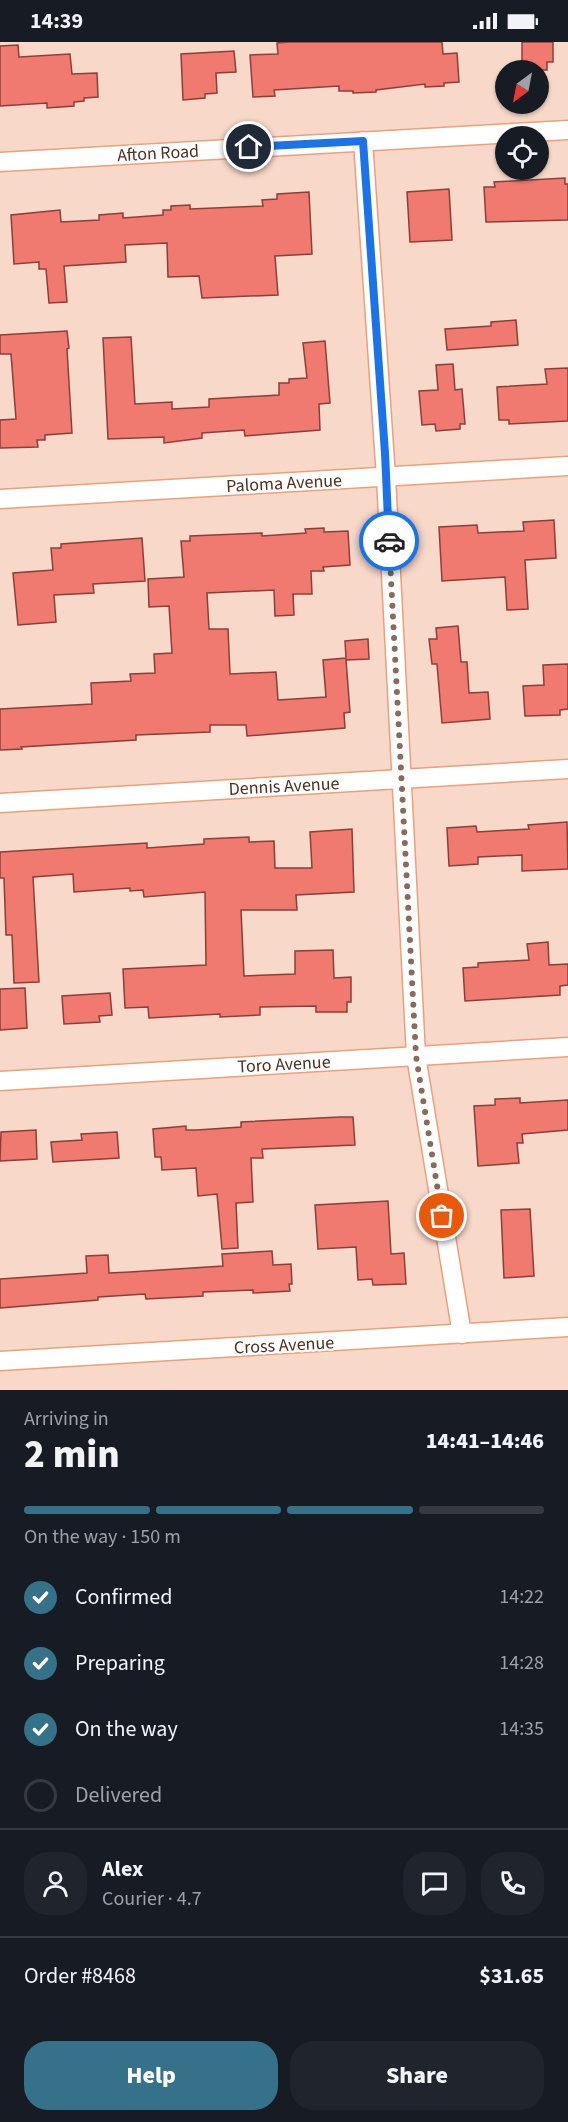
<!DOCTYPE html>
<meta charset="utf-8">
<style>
:root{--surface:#171b24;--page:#20242c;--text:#f1f3f6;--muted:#9ea1a6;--line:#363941;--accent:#357189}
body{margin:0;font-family:"Source Sans 3",sans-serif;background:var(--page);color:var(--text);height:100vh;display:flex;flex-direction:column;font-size:22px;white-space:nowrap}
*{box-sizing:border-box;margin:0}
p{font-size:20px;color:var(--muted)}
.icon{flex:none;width:33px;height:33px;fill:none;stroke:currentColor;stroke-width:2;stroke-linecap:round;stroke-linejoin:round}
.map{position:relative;height:1348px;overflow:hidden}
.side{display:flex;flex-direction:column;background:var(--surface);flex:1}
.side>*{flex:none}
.needle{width:39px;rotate:212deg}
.fabs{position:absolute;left:495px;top:18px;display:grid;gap:12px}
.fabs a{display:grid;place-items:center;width:54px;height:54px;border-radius:50%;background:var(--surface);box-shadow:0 2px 4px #0004;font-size:30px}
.pin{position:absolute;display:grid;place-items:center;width:51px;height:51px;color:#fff;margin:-26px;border:3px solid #fff;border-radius:50%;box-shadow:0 2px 6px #0007}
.courier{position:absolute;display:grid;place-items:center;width:60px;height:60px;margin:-30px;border:4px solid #1a73e8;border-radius:50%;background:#fff;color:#222;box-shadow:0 2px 8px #0007}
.head em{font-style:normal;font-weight:800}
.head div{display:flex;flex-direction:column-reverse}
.head{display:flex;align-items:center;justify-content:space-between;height:102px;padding:0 24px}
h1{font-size:39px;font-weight:800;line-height:45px}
.bar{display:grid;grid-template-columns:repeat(4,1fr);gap:9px 6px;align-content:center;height:72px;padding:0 24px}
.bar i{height:8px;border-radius:4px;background:var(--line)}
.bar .on{background:var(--accent)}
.bar p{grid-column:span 4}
.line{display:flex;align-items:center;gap:15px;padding:0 24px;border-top:2px solid var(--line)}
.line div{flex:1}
.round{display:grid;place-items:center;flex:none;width:63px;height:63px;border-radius:24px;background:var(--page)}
ol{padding:0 24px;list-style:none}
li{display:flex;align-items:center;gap:18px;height:66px}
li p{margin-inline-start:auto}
li .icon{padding:6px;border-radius:50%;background:var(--accent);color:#fff;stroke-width:4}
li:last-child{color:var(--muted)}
li i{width:33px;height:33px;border:3px solid var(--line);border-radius:50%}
.cta{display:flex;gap:12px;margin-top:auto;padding:12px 24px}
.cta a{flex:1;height:69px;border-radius:24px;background:var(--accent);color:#fff;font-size:24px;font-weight:800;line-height:69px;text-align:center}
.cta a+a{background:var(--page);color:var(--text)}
.status{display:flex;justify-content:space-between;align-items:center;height:42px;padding:0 30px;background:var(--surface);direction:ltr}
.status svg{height:16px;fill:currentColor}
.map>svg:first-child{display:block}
.building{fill:#f17a70;stroke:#8a3f3a;stroke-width:1.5}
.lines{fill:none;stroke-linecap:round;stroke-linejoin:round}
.minor-casing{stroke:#eba07b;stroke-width:21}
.minor{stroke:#fff;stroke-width:18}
.done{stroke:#8a6a5b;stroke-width:6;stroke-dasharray:0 10.8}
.route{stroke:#1a73e8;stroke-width:8}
.labels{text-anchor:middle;stroke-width:4.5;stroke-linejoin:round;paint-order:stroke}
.street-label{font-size:18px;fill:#4e2f20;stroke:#fff}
</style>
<div class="status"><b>14:39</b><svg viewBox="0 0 49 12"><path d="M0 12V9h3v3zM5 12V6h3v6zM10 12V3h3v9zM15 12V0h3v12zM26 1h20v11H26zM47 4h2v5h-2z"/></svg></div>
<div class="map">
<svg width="568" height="1348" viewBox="0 0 568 1348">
<rect width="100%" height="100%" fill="#f8d8c9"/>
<g class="building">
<polygon points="289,0 442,0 443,12 457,11 459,40 444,41 444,44 425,45 425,42 376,48 376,50 353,51 353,49 339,49 339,44 274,48 275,54 253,55 250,13 278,12 277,1"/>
<polygon points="522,0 553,0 553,20 547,20 547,28 522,28"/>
<polygon points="18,3 19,15 70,12 72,32 97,31 98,55 84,56 84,59 74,60 74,64 47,66 47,61 0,64 0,4"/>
<polygon points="234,9 236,30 216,31 217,51 205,52 205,56 183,58 181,12"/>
<polygon points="565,136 565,142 568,142 568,178 486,180 484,145 495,145 494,140"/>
<polygon points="449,147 452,198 410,200 407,150"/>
<polygon points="309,150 312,212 275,214 278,253 202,256 199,234 168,235 167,201 125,203 126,220 64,224 67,260 49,261 46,227 39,227 39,220 14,222 11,173 60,168 61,180 99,178 99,173 123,171 123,176 163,173 163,168 171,168 171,164 190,163 190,167 263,164 262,158 277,157 277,152"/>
<polygon points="516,278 518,303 447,308 445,287 491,284 491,280"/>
<polygon points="67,289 69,306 67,307 72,391 45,393 45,398 37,398 38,405 0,406 0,378 16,377 11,312 0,312 0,293"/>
<polygon points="131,295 135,362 172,360 172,367 209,365 209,357 279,353 279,341 289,341 289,337 307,336 303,301 325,299 330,361 319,362 320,388 245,394 244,388 202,391 202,396 164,401 164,395 108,397 103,296"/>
<polygon points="453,322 455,348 462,347 465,382 460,382 460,387 436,389 435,382 422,383 419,349 438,348 436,323"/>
<polygon points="568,326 568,379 509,382 509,378 499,378 497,345 547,342 545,327"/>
<polygon points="554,478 556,516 525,518 528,567 507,568 505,535 442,539 439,485 477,483 478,491 524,489 523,480"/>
<polygon points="324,486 324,490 348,489 350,523 323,525 324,529 311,529 312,552 293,552 294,573 275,574 274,548 207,551 209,587 228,587 230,632 276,630 278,658 326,655 323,618 346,616 345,599 368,597 369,617 346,618 350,670 344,671 345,686 247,694 246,683 210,683 210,690 136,693 136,698 21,705 22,707 0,708 0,667 92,662 91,641 131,639 130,632 155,631 154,612 172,611 169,564 149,565 148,537 184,535 181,499 190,499 190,494 262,491 262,494 306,491 305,487"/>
<polygon points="142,496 145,539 93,542 94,551 54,553 56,580 18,583 13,531 53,528 51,506 61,506 61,502"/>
<polygon points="458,584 461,620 467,620 469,651 488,650 490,677 442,681 437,622 432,622 429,597 437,597 436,586"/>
<polygon points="568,622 568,667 560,668 560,673 525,674 523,644 544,643 543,623"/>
<polygon points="567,780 568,827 522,829 522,813 478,815 478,822 449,824 447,786 476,784 477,790 529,787 528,783"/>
<polygon points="352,787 354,850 296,853 297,868 241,868 244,934 295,932 295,909 333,908 334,936 351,935 351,960 347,960 347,970 316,970 316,964 260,965 260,973 220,975 220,972 149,976 148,965 125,966 123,927 206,923 205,850 144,855 143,848 130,849 130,846 74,850 73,832 33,835 39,940 14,941 12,893 6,893 4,836 0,836 0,810 147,801 147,806 204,802 204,797 249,795 249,800 274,799 275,826 312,826 310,790"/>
<polygon points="548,900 549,923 568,922 568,943 560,944 560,953 465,959 463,926 478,925 478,921 529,918 527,902"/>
<polygon points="25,946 27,986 0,988 0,947"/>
<polygon points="110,951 112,973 99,974 100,980 64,982 62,954"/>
<polygon points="520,1056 520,1061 568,1058 568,1088 522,1092 523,1101 517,1101 519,1121 478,1124 474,1064 495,1063 495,1057"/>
<polygon points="340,1075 353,1075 355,1103 262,1107 263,1116 251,1116 253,1160 236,1161 238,1206 222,1207 217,1152 198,1154 196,1126 162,1128 161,1115 155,1115 153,1087 186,1084 186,1088 197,1088 241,1085 241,1080"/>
<polygon points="36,1088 37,1117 0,1119 1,1090"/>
<polygon points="117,1090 119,1116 53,1120 51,1100 82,1098 81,1092"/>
<polygon points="388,1159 391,1212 404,1211 406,1242 373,1243 372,1237 358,1238 356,1205 318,1207 315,1163"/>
<polygon points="530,1167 534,1234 504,1236 501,1168"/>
<polygon points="272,1209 273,1223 291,1222 292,1242 289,1242 290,1249 253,1251 253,1248 203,1250 203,1254 146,1257 145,1252 98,1255 98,1258 0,1266 0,1237 87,1231 86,1214 108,1213 109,1231 130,1230 223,1224 222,1212"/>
</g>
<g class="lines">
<g class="minor-casing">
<g id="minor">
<polyline points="363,99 386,435 416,1014 462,1292"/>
<polyline points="0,120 568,88"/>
<polyline points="0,457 568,424"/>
<polyline points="0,761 568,727"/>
<polyline points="0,1039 568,1005"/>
<polyline points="0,1319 568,1285"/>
</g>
</g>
<use href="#minor" class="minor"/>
</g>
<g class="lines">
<polyline class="done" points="389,499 416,1014 442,1174"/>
<polyline class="route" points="249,105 363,99 385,411 389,499"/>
</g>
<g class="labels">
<g class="street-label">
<text transform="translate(158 111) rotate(-3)" y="6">Afton Road</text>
<text transform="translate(284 441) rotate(-3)" y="6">Paloma Avenue</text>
<text transform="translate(284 744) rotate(-3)" y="6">Dennis Avenue</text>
<text transform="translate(284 1022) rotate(-3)" y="6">Toro Avenue</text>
<text transform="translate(284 1303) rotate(-3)" y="6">Cross Avenue</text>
</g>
</g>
</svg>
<div class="fabs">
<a><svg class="needle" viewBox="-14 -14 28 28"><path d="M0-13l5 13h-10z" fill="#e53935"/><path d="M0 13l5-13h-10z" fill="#9ea1a6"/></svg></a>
<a><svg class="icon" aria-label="locate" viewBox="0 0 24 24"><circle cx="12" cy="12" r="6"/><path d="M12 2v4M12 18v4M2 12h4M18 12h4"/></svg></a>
</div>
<div class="pin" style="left:442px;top:1174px;background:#ea580c"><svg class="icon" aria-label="bag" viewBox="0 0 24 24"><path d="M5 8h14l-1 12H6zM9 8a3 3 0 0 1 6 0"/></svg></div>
<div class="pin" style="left:249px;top:105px;background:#1f2937"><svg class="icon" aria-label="home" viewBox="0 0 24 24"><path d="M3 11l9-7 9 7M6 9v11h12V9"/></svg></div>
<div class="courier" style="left:389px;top:499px"><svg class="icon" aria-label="car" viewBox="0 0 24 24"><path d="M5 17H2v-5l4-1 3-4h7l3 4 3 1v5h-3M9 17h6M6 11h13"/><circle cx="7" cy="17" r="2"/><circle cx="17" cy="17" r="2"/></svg></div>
</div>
<section class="side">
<div class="head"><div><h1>2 min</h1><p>Arriving in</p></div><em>14:41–14:46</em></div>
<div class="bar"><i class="on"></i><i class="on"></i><i class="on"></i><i></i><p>On the way · 150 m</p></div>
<ol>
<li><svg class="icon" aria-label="check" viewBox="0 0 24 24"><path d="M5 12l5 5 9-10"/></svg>Confirmed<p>14:22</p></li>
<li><svg class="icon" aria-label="check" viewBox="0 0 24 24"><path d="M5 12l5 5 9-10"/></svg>Preparing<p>14:28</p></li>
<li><svg class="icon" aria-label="check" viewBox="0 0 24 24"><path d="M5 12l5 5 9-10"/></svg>On the way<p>14:35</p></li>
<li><i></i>Delivered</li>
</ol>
<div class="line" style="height:108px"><a class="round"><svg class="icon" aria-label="person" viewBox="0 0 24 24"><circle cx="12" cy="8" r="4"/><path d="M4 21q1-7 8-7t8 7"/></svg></a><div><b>Alex</b><p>Courier · 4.7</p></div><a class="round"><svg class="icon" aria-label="chat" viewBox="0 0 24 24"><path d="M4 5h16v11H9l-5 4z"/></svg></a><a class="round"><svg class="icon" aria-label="phone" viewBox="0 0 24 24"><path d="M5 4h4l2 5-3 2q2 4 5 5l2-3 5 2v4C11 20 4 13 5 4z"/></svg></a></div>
<div class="line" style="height:78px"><div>Order #8468</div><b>$31.65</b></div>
<div class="cta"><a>Help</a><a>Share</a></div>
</section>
